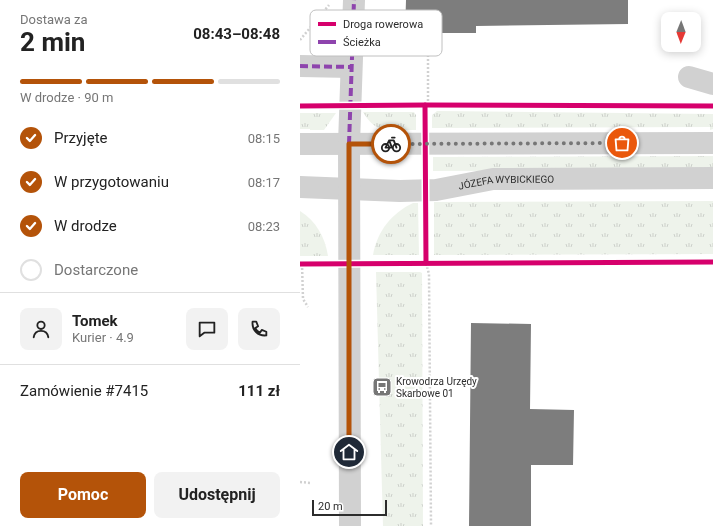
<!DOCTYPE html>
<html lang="pl">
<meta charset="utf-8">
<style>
:root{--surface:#fff;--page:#f2f2f2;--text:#222;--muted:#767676;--line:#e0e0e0;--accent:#b45309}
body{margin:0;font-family:Roboto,sans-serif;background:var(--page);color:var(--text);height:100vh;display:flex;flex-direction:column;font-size:15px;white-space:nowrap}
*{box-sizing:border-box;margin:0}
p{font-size:13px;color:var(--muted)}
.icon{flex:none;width:22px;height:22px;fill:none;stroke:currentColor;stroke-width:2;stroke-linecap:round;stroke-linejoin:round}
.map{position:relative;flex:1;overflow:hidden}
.side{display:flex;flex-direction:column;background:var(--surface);width:300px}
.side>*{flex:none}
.needle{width:26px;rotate:181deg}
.tools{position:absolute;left:361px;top:12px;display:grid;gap:8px}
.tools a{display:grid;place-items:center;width:40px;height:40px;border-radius:8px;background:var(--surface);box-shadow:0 2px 10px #0003;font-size:20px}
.scale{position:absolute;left:12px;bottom:10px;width:75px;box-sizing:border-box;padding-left:4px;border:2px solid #2c2c2c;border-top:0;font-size:11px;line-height:14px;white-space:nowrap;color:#2c2c2c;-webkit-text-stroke:3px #fff;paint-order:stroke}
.pin{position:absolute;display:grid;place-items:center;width:34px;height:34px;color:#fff;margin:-17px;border:2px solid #fff;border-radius:50%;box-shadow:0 1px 4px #0007}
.courier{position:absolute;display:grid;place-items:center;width:40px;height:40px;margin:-20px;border:3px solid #b45309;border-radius:50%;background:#fff;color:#222;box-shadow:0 1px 5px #0007}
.summary em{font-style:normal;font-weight:700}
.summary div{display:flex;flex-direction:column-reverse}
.summary{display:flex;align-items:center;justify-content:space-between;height:68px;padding:0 20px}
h1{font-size:26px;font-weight:700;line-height:30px}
.bar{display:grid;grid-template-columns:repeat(4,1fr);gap:6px 4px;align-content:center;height:48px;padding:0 20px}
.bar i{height:5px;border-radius:3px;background:var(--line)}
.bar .active{background:var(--accent)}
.bar p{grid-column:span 4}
.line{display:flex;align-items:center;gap:10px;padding:0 20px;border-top:1px solid var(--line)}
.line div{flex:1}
.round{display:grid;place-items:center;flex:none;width:42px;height:42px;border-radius:8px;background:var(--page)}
ol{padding:0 20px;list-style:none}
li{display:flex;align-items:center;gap:12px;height:44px}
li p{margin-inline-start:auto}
li .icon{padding:4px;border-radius:50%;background:var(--accent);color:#fff;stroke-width:4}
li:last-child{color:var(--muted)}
li i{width:22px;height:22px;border:2px solid var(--line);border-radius:50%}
.action{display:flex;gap:8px;margin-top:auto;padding:8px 20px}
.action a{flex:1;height:46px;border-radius:8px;background:var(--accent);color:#fff;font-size:16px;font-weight:700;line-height:46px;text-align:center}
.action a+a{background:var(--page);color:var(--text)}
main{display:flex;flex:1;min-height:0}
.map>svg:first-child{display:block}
.grass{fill:url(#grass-tufts)}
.building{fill:#7d7d7d}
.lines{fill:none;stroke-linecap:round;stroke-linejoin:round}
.path{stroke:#d1d1d1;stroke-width:2.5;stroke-dasharray:2 2;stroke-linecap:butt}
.minor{stroke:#d1d1d1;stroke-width:22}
.quiet{stroke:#8e44ad;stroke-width:4;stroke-dasharray:8 4;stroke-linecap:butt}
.cycleway-casing{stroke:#fff;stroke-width:8}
.cycleway{stroke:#d6006c;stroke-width:5}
.done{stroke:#767676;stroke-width:4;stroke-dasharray:0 7.2}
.route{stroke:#b45309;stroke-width:5}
.labels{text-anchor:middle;stroke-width:4;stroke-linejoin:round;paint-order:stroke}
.street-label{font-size:10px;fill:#2c2c2c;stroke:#fff}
.poi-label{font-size:10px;fill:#2c2c2c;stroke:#fff;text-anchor:start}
.key{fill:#fff;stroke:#c0c0c0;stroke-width:1}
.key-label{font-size:11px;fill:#2c2c2c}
</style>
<main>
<section class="side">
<div class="summary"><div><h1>2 min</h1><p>Dostawa za</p></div><em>08:43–08:48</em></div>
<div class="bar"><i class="active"></i><i class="active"></i><i class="active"></i><i></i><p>W drodze · 90 m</p></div>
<ol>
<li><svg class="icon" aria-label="check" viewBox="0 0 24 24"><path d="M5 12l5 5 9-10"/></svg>Przyjęte<p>08:15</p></li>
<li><svg class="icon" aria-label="check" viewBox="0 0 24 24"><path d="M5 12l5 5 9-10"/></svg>W przygotowaniu<p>08:17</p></li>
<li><svg class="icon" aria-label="check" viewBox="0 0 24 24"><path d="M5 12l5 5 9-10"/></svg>W drodze<p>08:23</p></li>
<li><i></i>Dostarczone</li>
</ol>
<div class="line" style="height:72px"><a class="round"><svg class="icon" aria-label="person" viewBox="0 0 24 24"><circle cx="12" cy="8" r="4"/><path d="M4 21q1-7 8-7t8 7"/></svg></a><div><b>Tomek</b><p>Kurier · 4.9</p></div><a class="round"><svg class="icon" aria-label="chat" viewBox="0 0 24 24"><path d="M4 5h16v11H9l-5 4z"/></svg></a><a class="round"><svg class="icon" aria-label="phone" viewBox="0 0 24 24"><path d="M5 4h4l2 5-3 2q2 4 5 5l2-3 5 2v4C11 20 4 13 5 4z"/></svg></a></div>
<div class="line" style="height:52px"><div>Zamówienie #7415</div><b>111 zł</b></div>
<div class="action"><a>Pomoc</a><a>Udostępnij</a></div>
</section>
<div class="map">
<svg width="413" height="526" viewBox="0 0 413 526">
<defs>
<pattern id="grass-tufts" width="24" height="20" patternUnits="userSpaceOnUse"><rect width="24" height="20" fill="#eef3eb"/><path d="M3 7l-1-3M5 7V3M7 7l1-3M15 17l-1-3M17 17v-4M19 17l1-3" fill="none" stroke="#ccd0ca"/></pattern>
</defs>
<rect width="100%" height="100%" fill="#fff"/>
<g class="grass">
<polygon points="137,111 413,114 413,129 410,130 410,127 132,128 132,115"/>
<path d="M63,112H114L116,115V130C92,130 77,136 63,112Z"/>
<polygon points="0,113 36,113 24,130 10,130 10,129 0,129"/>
<polygon points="413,156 413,170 133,171 133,157"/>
<polygon points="413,201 413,254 134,255 134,202"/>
<path d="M113,203H118L119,255H73C77,231 92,213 113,203Z"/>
<path d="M0,211C16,221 25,237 28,256H0Z"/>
<polygon points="76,272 120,272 122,273 123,526 83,526"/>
</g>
<g class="building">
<polygon points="106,0 328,0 328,24 176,26 176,33 105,33"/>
<polygon points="171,323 231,324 230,409 274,410 273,465 231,465 231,526 169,526"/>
</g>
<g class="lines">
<g class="path">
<polyline points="0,40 29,5"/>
<polyline points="128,105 128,56"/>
<polyline points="126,263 129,274 131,526"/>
<polyline points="2,264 3,299 8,307"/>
<polyline points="0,482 11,483"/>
</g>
<g class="minor">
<polyline points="0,66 51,67"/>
<polyline points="389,77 413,84"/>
<polyline points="0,144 413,143"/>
<path id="s1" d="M0,187L100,191L136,190L193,179L413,178"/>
<polyline points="50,526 49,144 54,0"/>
</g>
<g class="quiet">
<polyline points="0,66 51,67"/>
<polyline points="49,144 54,0"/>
</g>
<g class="cycleway-casing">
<g id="cycleway">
<polyline points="125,105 126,263"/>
<polyline points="0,106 125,105 413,106"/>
<polyline points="0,264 413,262"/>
</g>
</g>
<use href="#cycleway" class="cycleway"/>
</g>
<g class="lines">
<polyline class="done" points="91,144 322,143"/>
<polyline class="route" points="49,452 49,144 91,144"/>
</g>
<defs>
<g id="bus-square" transform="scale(1)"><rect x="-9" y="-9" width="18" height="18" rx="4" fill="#767676" stroke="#fff"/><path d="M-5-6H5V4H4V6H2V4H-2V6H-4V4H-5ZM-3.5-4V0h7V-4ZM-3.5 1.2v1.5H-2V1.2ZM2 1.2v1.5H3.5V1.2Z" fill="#fff"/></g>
</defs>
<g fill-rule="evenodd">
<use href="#bus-square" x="82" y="387"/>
</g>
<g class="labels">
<g class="street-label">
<text dy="4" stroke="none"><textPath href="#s1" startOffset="207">JÓZEFA WYBICKIEGO</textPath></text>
</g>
<g class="poi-label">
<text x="96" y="385">Krowodrza Urzędy<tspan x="96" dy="12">Skarbowe 01</tspan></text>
</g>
</g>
<rect x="10" y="10" width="132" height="46" rx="6" class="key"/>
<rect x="18" y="22" width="18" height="4" fill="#d6006c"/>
<rect x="18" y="40" width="18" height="4" fill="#8e44ad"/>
<g class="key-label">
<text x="43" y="28">Droga rowerowa</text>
<text x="43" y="46">Ścieżka</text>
</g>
</svg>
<div class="tools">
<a><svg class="needle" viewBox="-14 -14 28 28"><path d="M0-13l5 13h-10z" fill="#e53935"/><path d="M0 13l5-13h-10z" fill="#767676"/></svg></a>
</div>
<div class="scale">20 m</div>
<div class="pin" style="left:322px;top:143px;background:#ea580c"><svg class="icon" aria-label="bag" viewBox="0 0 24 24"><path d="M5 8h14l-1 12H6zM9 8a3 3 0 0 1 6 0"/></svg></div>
<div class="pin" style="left:49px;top:452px;background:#1f2937"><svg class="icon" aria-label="home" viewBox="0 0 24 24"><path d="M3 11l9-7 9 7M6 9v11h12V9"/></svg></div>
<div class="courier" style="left:91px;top:144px"><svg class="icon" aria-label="bike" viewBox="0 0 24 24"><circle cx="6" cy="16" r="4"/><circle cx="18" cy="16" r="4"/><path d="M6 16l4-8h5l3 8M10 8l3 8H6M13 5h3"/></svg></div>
</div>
</main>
